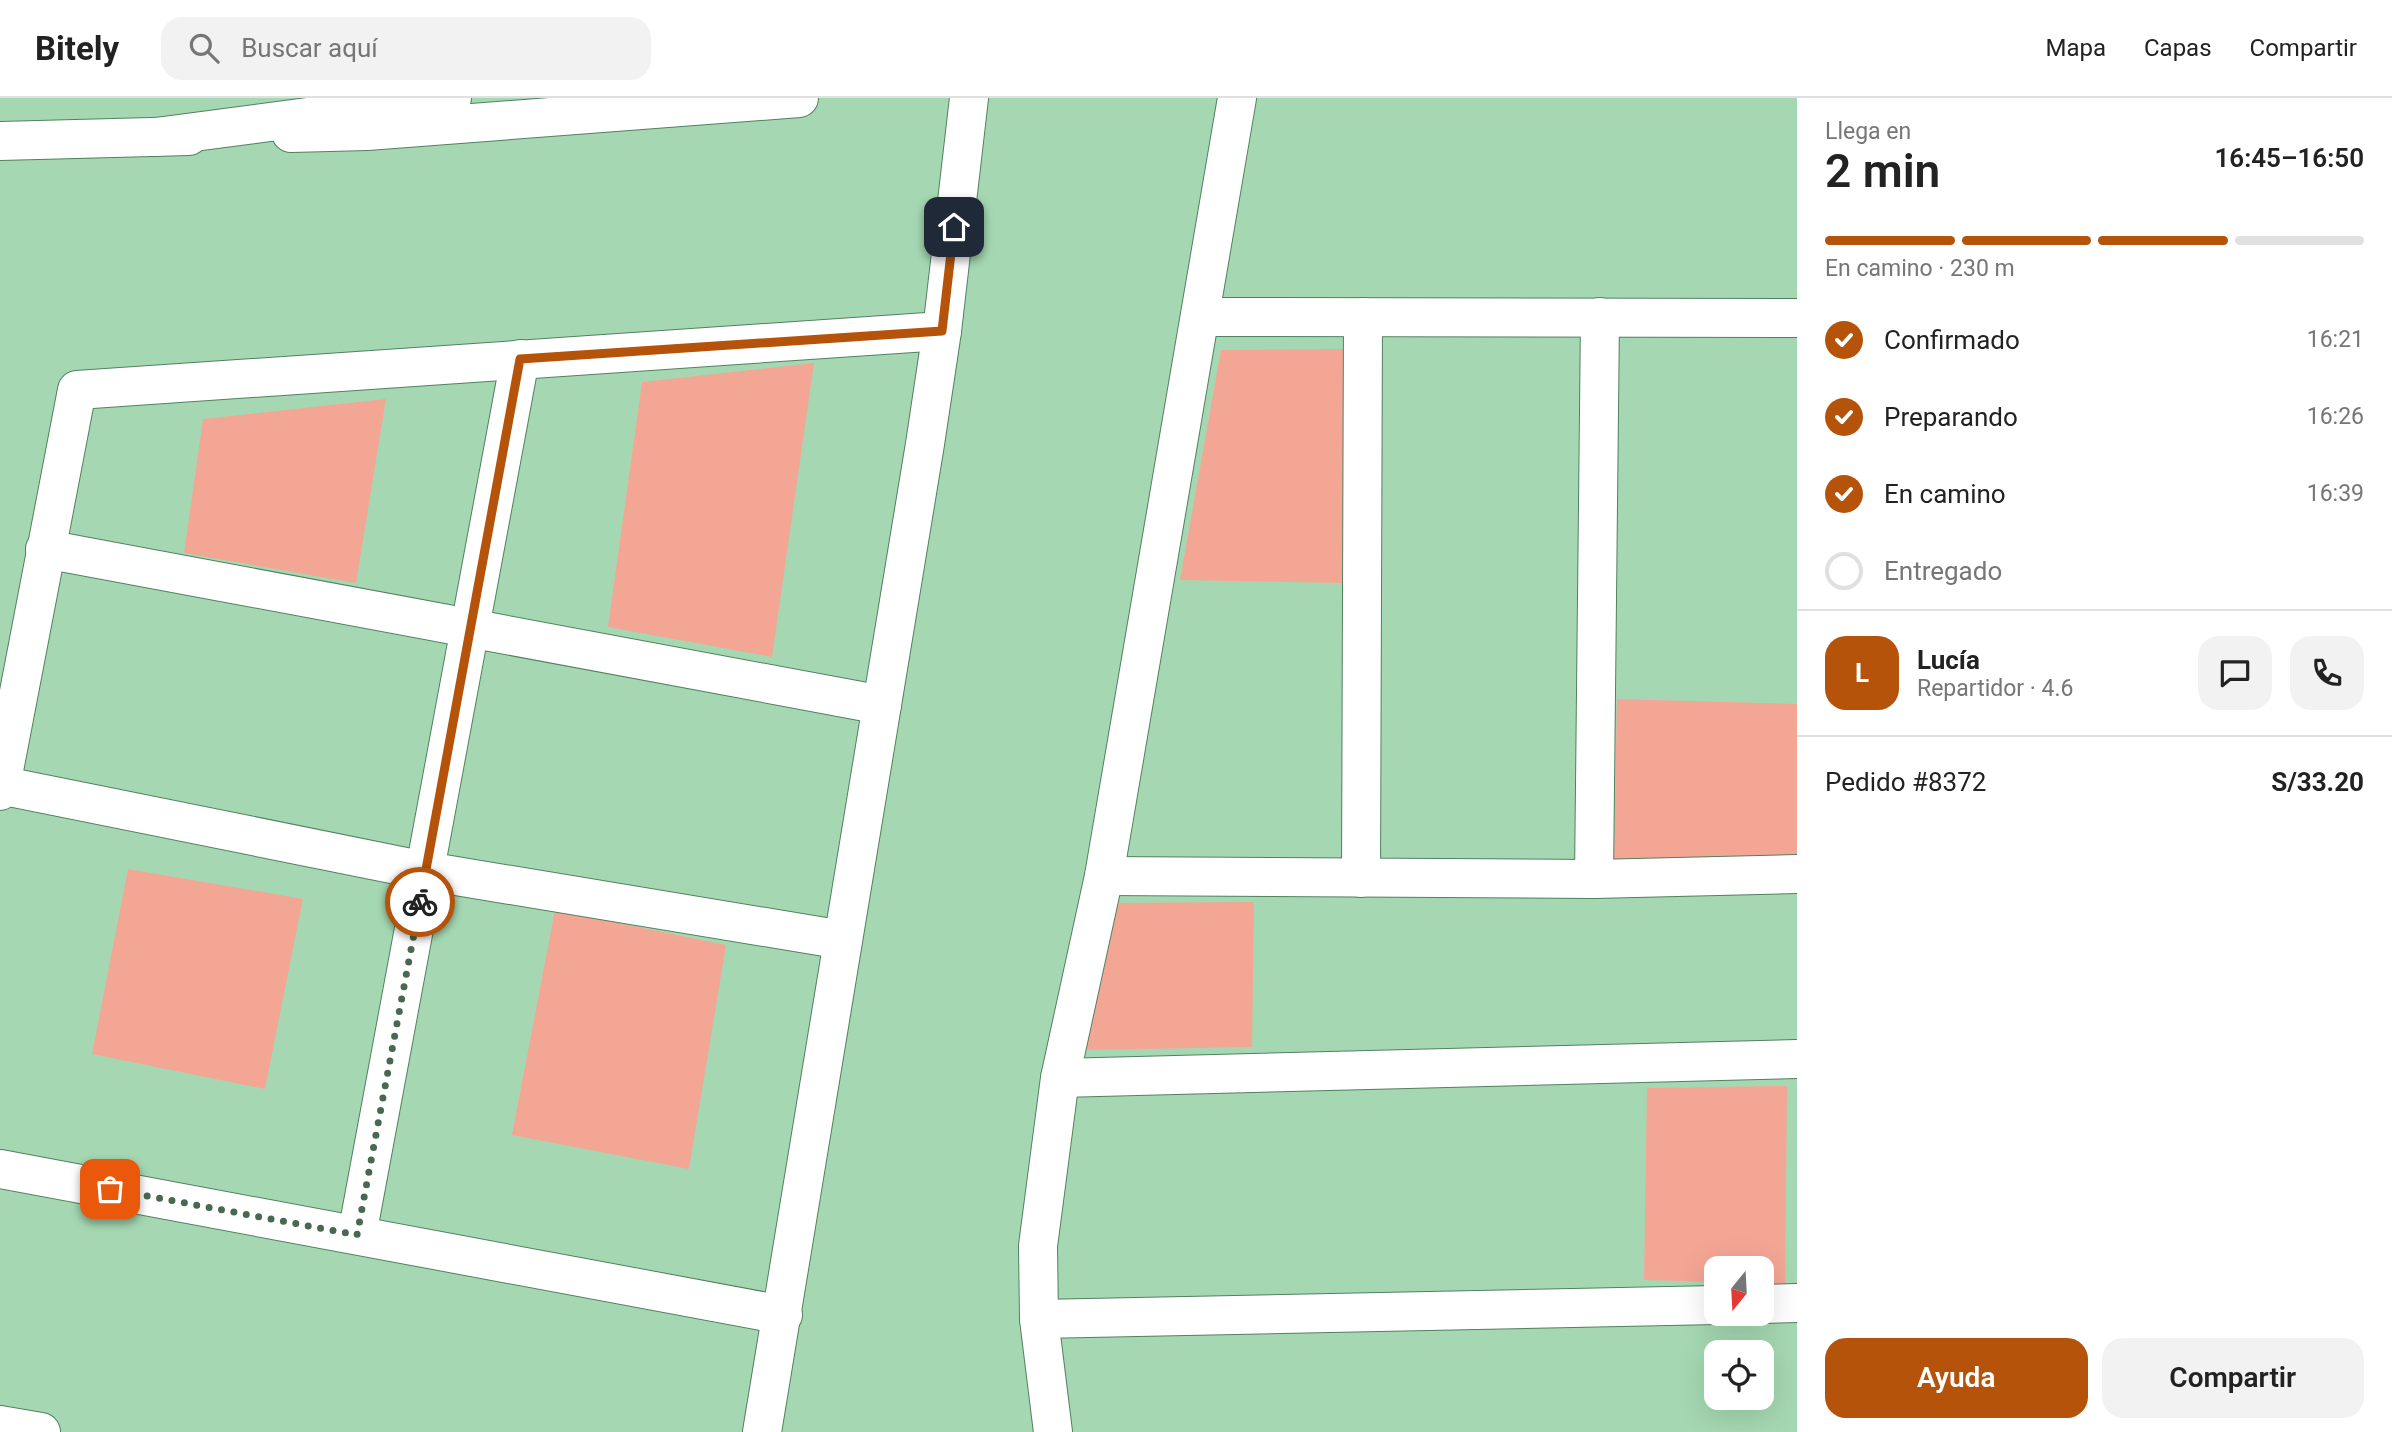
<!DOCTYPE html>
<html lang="es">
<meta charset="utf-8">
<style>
:root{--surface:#fff;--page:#f2f2f2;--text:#222;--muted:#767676;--line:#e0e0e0;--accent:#b45309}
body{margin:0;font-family:Roboto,sans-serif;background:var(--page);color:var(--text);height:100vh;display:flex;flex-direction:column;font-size:26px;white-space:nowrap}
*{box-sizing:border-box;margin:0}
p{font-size:23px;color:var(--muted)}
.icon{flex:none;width:38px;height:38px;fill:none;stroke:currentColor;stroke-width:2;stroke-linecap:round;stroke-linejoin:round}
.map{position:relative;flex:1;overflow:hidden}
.side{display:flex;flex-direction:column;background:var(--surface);width:595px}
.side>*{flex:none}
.needle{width:46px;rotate:198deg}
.fabs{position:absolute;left:1704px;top:1158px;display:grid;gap:14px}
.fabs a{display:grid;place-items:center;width:70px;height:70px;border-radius:14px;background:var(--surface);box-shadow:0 7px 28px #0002;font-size:35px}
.pin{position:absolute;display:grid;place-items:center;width:60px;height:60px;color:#fff;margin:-30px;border-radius:14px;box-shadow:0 4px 10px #0006}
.courier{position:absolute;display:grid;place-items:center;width:70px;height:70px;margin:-35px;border:5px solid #b45309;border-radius:50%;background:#fff;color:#222;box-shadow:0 2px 9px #0007}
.headline em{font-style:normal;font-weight:600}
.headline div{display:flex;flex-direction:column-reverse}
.headline{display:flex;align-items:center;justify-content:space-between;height:119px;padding:0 28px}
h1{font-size:46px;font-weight:600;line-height:52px}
.bar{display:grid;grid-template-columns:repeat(4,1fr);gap:10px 7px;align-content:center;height:84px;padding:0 28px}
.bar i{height:9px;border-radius:5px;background:var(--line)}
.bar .active{background:var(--accent)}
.bar p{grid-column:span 4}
.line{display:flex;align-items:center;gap:18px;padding:0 28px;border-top:2px solid var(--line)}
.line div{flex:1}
.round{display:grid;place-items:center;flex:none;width:74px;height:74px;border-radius:21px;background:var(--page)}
ol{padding:0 28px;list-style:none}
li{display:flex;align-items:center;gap:21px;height:77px}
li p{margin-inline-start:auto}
li .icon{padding:7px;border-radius:50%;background:var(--accent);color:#fff;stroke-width:4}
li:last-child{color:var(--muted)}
li i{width:38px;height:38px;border:4px solid var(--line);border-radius:50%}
.cta{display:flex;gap:14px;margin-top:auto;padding:14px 28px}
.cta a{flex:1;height:80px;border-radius:21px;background:var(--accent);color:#fff;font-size:28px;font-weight:600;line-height:80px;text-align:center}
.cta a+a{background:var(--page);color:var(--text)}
header{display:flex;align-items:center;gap:42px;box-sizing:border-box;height:98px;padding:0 35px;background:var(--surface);border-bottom:2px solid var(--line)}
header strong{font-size:33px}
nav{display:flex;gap:38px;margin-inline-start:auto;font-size:24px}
.search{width:490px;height:63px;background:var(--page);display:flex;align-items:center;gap:18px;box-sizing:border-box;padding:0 24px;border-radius:21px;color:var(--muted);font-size:26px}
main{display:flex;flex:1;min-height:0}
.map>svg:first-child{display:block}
.green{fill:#f4a695}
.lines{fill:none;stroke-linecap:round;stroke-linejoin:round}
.minor-casing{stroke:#51815f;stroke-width:40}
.highway-casing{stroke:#51815f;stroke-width:40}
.minor{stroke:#fff;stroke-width:38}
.highway{stroke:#fff;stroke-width:38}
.done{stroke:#496851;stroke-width:7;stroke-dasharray:0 12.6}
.route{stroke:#b45309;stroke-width:9}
</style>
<header>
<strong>Bitely</strong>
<div class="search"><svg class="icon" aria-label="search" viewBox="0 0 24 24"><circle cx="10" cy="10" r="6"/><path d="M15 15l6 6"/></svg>Buscar aquí</div>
<nav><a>Mapa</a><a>Capas</a><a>Compartir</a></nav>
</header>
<main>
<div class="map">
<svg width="1797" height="1334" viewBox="0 0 1797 1334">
<rect width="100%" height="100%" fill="#a5d8b2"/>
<g class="green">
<polygon points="1343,251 1345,485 1180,482 1221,252"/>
<polygon points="814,265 772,559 608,529 642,284"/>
<polygon points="386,301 356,485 184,455 203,321"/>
<polygon points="1617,601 1797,606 1797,761 1614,762"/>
<polygon points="128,771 303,801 265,991 92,956"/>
<polygon points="1254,804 1252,949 1086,952 1111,805"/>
<polygon points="555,812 726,847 689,1071 512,1037"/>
<polygon points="1787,988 1785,1186 1762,1185 1762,1171 1717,1171 1717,1184 1644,1182 1647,990"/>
</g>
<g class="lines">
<g class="minor-casing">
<g id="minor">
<polyline points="291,35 367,33 799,0"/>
<polyline points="0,43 189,38"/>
<polyline points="1201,219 1797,220"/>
<polyline points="45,451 882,607"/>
<polyline points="0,687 426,773 843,842"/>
<polyline points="0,693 77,292 942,233"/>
<polyline points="1104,778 1594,781 1797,776"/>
<polyline points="1361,780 1363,219"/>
<polyline points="1594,781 1600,219"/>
<polyline points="1060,980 1797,961"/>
<polyline points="0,1071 783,1217"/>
<polyline points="357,1137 520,261"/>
<polyline points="1762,1206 1797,1205"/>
<polyline points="1039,1221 1717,1207"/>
<polyline points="0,1327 41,1334"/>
<polyline points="762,1334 925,346 942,233 969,0"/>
<polyline points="1053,1334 1039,1221 1038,1148 1060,980 1104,778 1237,0"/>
</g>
</g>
<g class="highway-casing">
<polyline id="highway" points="156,39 452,0"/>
</g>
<use href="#minor" class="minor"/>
<use href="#highway" class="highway"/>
</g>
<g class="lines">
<polyline class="done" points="110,1091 357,1137 420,804"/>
<polyline class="route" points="420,804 520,261 942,233 954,129"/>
</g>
</svg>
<div class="fabs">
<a><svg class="needle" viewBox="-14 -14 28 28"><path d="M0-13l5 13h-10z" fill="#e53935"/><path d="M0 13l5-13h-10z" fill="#767676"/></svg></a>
<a><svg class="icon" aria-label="locate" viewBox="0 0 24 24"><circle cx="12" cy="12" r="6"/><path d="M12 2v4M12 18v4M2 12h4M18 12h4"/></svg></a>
</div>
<div class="pin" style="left:110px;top:1091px;background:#ea580c"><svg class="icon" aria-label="bag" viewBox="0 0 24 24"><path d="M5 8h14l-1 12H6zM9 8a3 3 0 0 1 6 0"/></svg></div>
<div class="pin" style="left:954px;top:129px;background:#1f2937"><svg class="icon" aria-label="home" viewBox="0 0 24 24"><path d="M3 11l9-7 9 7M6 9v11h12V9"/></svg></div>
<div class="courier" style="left:420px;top:804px"><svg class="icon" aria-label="bike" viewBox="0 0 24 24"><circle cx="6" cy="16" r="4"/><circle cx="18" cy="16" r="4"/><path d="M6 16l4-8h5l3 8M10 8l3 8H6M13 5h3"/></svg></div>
</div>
<section class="side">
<div class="headline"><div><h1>2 min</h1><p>Llega en</p></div><em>16:45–16:50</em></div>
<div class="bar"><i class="active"></i><i class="active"></i><i class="active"></i><i></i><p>En camino · 230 m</p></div>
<ol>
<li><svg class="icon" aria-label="check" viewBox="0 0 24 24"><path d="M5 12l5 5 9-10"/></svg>Confirmado<p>16:21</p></li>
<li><svg class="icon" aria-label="check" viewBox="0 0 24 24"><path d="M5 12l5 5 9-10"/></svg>Preparando<p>16:26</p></li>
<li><svg class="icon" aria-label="check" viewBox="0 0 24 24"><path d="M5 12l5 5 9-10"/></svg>En camino<p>16:39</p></li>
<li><i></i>Entregado</li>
</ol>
<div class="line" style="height:126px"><b class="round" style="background:var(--accent);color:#fff">L</b><div><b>Lucía</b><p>Repartidor · 4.6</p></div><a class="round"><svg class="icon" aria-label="chat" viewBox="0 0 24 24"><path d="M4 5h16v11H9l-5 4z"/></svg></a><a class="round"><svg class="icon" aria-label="phone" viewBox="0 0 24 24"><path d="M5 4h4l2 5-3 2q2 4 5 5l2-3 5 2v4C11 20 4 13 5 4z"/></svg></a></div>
<div class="line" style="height:91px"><div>Pedido #8372</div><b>S/33.20</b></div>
<div class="cta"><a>Ayuda</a><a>Compartir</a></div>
</section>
</main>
